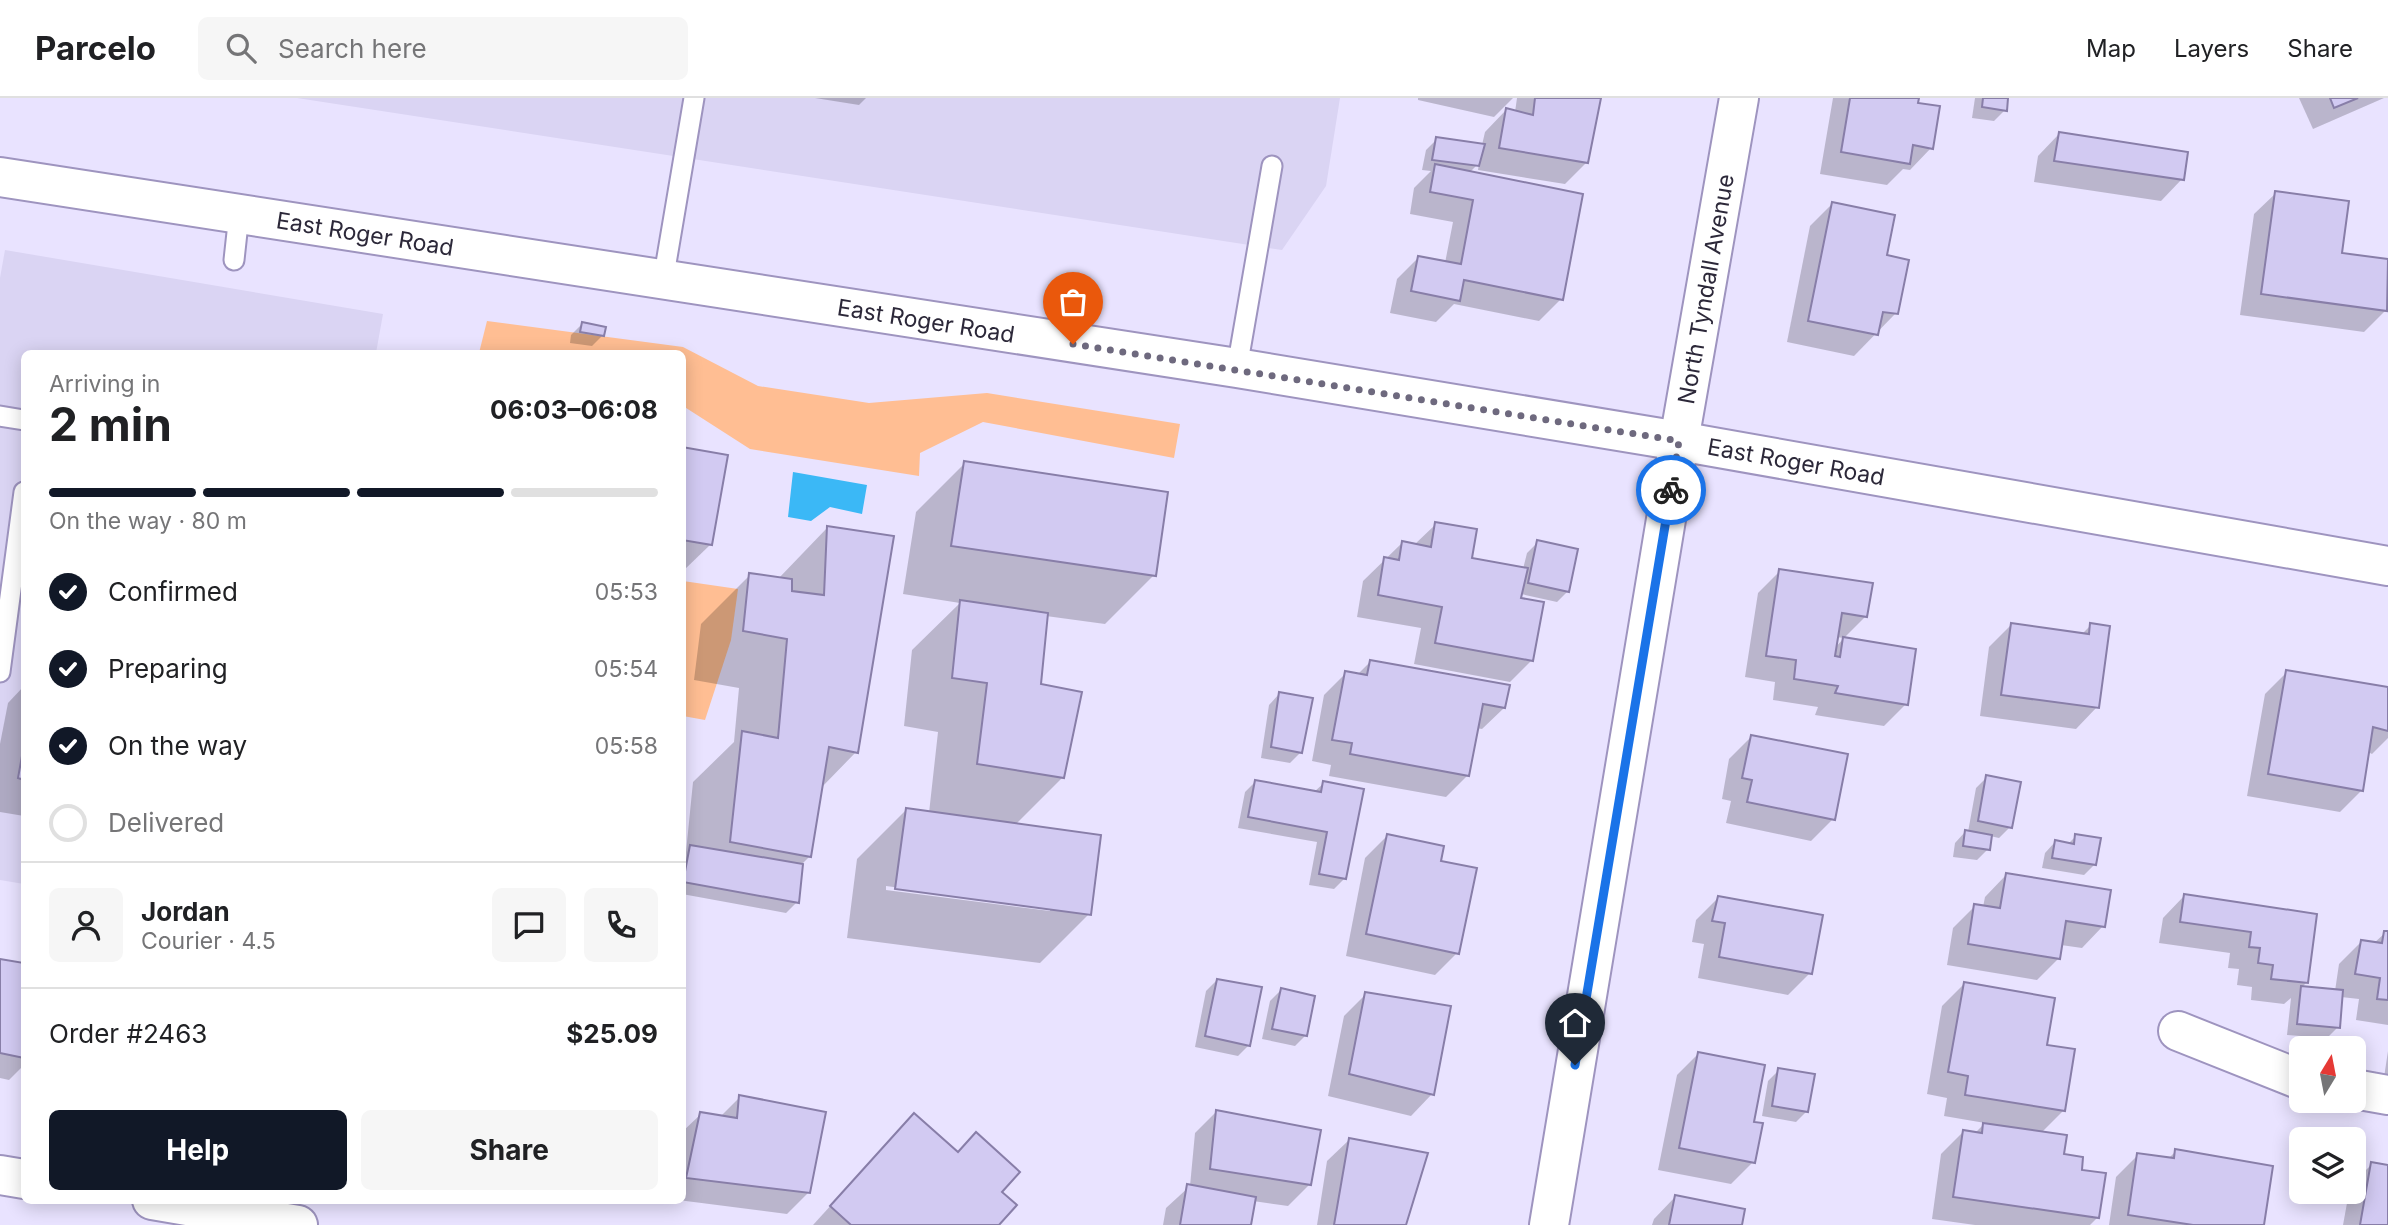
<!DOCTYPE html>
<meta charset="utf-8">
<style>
:root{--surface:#fff;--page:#f6f6f6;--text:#202124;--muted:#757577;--line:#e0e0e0;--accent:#111827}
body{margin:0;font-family:Inter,sans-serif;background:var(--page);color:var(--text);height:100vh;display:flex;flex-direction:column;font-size:26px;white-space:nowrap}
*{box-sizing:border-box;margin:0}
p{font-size:23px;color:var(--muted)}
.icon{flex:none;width:38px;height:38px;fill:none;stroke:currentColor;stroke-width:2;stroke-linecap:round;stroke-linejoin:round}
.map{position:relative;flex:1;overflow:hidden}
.details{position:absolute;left:21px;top:252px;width:665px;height:854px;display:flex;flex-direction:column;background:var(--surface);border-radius:10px;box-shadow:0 4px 18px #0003}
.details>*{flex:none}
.needle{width:46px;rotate:10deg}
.controls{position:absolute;left:2289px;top:938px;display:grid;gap:14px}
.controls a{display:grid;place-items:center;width:77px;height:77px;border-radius:10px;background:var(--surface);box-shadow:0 4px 18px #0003;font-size:35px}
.pin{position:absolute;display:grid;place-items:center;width:60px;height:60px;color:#fff;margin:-72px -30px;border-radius:50% 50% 50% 0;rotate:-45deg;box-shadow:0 0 7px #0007}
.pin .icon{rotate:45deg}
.courier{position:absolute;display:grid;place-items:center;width:70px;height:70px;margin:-35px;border:5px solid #1a73e8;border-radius:50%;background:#fff;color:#222;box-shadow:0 2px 9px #0007}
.overview em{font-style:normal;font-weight:700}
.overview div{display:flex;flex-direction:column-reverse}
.overview{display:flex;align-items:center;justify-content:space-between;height:119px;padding:0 28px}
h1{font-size:46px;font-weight:700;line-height:52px}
.bar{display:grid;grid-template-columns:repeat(4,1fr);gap:10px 7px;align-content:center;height:84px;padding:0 28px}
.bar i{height:9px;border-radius:5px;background:var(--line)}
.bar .current{background:var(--accent)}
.bar p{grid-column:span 4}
.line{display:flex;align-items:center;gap:18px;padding:0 28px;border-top:2px solid var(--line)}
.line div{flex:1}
.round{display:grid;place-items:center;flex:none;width:74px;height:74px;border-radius:10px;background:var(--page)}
ol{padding:0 28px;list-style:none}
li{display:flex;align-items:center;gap:21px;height:77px}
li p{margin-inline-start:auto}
li .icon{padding:7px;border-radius:50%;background:var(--accent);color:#fff;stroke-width:4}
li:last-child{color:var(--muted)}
li i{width:38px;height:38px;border:4px solid var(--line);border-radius:50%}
.primary-button{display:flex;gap:14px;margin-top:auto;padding:14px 28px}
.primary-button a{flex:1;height:80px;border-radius:10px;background:var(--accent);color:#fff;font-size:28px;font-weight:700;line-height:80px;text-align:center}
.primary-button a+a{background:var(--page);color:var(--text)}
header{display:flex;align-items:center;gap:42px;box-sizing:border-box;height:98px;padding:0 35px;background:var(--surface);border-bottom:2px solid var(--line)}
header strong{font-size:33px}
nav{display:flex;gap:38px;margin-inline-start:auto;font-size:24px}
.search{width:490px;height:63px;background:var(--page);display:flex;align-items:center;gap:18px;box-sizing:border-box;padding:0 24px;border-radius:10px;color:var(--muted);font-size:26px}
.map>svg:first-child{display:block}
.built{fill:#dad4f3}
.green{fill:#ffbe93}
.water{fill:#3bb8f6}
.shadow{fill:#0003;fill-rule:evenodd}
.building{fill:#d2caf2;stroke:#887ea8;stroke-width:2}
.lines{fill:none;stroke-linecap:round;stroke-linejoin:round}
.lane-casing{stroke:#9e94bf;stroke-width:23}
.street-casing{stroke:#9e94bf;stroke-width:42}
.secondary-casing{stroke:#9e94bf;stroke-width:42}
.lane{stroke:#fff;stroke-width:19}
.street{stroke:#fff;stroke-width:38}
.secondary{stroke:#fff;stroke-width:38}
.done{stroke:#6e697e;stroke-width:7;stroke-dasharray:0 12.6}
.route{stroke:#1a73e8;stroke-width:9}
.labels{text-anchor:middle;stroke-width:6;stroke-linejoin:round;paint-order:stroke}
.street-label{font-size:23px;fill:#2c2839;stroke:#fff}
</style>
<header>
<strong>Parcelo</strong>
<div class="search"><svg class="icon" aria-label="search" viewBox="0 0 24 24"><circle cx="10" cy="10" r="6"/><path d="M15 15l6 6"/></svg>Search here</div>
<nav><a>Map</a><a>Layers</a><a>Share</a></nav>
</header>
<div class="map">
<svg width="2388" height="1127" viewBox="0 0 2388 1127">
<rect width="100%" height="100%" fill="#e9e3ff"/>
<g class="built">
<polygon points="297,0 1340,0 1326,88 1282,152"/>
<polygon points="5,152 383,216 376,255 24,256 24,786 0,782 0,180"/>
</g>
<g class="green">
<polygon points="487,223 683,249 758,288 869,305 987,295 1180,326 1174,360 983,324 920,355 919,378 750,351 683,308 682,256 479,255"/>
<polygon points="683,483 738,491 731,542 705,622 683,618"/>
</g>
<polygon class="water" points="793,374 867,387 862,416 830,409 811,423 788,419"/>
<g class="shadow">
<polygon points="815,0 866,0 859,7"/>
<polygon points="1418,0 1513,0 1494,19 1418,2"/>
<polygon points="1517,0 1599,0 1586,65 1565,86 1478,72 1479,65 1469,75 1561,201 1539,223 1454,206 1436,224 1390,215 1397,181 1418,160 1445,165 1453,124 1410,116 1414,90 1431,73 1422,72 1426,52 1437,41 1482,47 1485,34 1506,12 1515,14"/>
<polygon points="1833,0 1917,0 1916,7 1931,50 1910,72 1903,71 1887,87 1820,76"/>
<polygon points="1975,0 2006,0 2005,12 1994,23 1972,20"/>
<polygon points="2299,0 2384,0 2313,31"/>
<polygon points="2059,36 2182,81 2161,103 2034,84 2038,58"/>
<polygon points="2276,95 2340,157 2388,163 2385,213 2364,234 2240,217 2254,116"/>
<polygon points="1832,106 1885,158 1896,215 1854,258 1787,244 1810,128"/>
<polygon points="582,226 602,238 592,248 570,245 571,237"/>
<polygon points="682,351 710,447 682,474"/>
<path d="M965,365L1154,477L1105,526L1046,518L1039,587L1063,679L1015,727L1089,816L1040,865L847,840L857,761L906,712L929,715L938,634L904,628L912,552L960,505L903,496L916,414ZM886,788L1050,810V813L886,792Z"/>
<polygon points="1436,426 1470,461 1523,471 1527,455 1538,444 1568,493 1557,504 1521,496 1519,502 1532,562 1510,584 1414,566 1421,530 1357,519 1363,483 1402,445 1414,447"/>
<polygon points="827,430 856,654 821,690 810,758 801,767 797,804 786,815 682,796 682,757 686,754 693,684 734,644 739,590 694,582 701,526 750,477 778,481"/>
<polygon points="1780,473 1866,518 1844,540 1836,539 1834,551 1843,541 1906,606 1884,628 1815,617 1818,609 1773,602 1775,584 1745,579 1758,495"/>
<polygon points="2011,527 2081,537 2091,527 2097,609 2076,631 1980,618 1989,549"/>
<polygon points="1370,564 1504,610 1482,631 1476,630 1468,677 1446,699 1329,678 1331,667 1312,663 1324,597 1346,575 1357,577"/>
<polygon points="2287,574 2388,591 2388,640 2372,656 2368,654 2362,692 2340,714 2247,698 2265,596"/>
<polygon points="24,588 24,718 0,714 0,646 8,605"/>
<polygon points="1279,596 1301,654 1290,665 1261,660 1269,607"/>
<polygon points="1751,639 1833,721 1811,743 1726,725 1731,703 1722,701 1729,661"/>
<polygon points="1987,679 2010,729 1999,740 1990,738 1988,751 1977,762 1953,759 1955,745 1965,734 1968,734 1976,690"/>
<polygon points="1256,683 1314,694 1324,685 1345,780 1334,791 1309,787 1317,744 1238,730 1245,694"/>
<polygon points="1387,738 1439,764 1457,855 1435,877 1346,858 1365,760"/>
<polygon points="2076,738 2095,766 2084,777 2042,770 2045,755 2055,744 2068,746"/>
<polygon points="2006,777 2103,828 2082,850 2061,847 2059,860 2037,882 1947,867 1953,830 1975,808 1983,809 1985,799"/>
<polygon points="2184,798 2315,817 2306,885 2301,890 2335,893 2339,866 2361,844 2373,846 2385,835 2388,835 2388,927 2356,922 2359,901 2341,899 2338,929 2327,940 2287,937 2291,900 2284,906 2251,902 2252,889 2237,887 2239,871 2228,870 2230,855 2159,845 2163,820"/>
<polygon points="1718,800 1810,875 1788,897 1698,880 1704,846 1692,844 1696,822"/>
<polygon points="0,863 24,867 24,967 9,982 0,980"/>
<polygon points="1217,882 1249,947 1238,958 1195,949 1206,893"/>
<polygon points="1964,886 2045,948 2063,1013 2041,1035 2080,1074 2097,1120 2090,1127 1975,1127 1932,1121 1941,1056 1963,1034 1975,1035 1985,1025 1944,1018 1947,1000 1927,996 1942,908"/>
<polygon points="1281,892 1306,937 1295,948 1262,941 1270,903"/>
<polygon points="1366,896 1432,996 1411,1018 1328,998 1344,918"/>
<polygon points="2388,953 2388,987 2383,986"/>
<polygon points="1699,955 1752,1025 1753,1064 1731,1086 1658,1072 1677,977"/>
<polygon points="1779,972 1807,1013 1796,1024 1762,1018 1768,983"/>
<polygon points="740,999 809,1094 787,1116 678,1102 682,1102 682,1034 701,1016 720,1019"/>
<polygon points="1217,1013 1310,1086 1288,1108 1253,1103 1249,1127 1163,1127 1166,1110 1190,1088 1195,1035"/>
<polygon points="893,1039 957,1056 999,1094 997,1127 813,1127"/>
<polygon points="1349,1042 1404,1127 1317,1127 1327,1063"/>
<polygon points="2176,1053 2262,1127 2109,1127 2116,1079 2138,1057 2168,1061"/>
<polygon points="2372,1066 2388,1069 2388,1127 2343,1127 2349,1094 2354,1094 2354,1084"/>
<polygon points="1675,1099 1740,1127 1652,1127 1654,1121"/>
</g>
<g class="building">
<polygon points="1535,0 1601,0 1588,65 1499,50 1506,10 1533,17"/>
<polygon points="1850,0 1919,0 1918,5 1940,8 1933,51 1913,47 1910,66 1841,54"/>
<polygon points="1983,0 2008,0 2007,13 1982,9"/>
<polygon points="2330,0 2358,0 2334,10"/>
<polygon points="2059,34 2188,54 2184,82 2054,63"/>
<polygon points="1436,39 1485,46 1479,68 1432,62"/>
<polygon points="1435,66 1583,96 1563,202 1464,182 1460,203 1411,193 1418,158 1461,166 1473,102 1430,94"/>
<polygon points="2275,93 2349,103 2342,155 2388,161 2387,213 2261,196"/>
<polygon points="1832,104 1895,117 1887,157 1909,162 1898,216 1883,214 1878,237 1808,223"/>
<polygon points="582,224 606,229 604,238 580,234"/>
<polygon points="682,349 728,357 712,447 682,442"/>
<polygon points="964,363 1168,394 1156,478 951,448"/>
<polygon points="1435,424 1477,431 1472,460 1528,470 1521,500 1544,504 1533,563 1435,545 1442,509 1378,497 1384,459 1399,462 1402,443 1431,449"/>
<polygon points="827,428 894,438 858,655 829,649 811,759 730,744 742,633 778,640 787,541 743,533 749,475 792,481 792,493 824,497"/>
<polygon points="1537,442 1578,451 1569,494 1528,485"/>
<polygon points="1779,471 1873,485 1867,519 1842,515 1835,558 1840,559 1843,539 1916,551 1908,607 1835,595 1838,588 1794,581 1796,562 1766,558"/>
<polygon points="960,502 1048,515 1041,586 1082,594 1064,680 977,666 987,585 952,580"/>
<polygon points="2011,525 2089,536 2090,525 2110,528 2099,610 2001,597"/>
<polygon points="1370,562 1510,587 1505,610 1483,606 1469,678 1350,656 1352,645 1332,642 1345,573 1367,577"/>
<polygon points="2286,572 2388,589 2388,633 2373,629 2363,693 2268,676"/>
<polygon points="1279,594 1313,600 1302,655 1271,649"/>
<polygon points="1751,637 1848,656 1835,722 1747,704 1752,682 1742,680"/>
<polygon points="24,647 24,682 18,680"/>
<polygon points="1986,677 2021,684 2012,730 1978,723"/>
<polygon points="1255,682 1321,694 1323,683 1364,691 1346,781 1319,776 1327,734 1248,719"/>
<polygon points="906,710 1101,737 1091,817 895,791"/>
<polygon points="1965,732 1992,737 1990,752 1963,748"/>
<polygon points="1387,736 1444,748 1441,763 1477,770 1459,856 1366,836"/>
<polygon points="2075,736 2101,740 2096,767 2052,760 2055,742 2074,746"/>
<polygon points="690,747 803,766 799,805 683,784"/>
<polygon points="2006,775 2111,792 2105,829 2066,823 2060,861 1968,846 1974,806 2000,810"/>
<polygon points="2184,796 2317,816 2308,885 2271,881 2273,867 2258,865 2260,850 2249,849 2251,834 2180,824"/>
<polygon points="1718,798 1823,817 1812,876 1719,859 1725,825 1712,823"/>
<polygon points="2384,833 2388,833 2388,902 2377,901 2380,880 2355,876 2361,842 2382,845"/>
<polygon points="0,861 24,865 24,960 0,955"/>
<polygon points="1217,881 1262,889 1250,948 1205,938"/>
<polygon points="1964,884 2055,900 2047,947 2075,951 2065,1013 1965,997 1968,978 1948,974"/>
<polygon points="2301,888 2343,892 2340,930 2297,926"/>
<polygon points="1281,890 1315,898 1307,938 1272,931"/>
<polygon points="1365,894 1451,908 1434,997 1349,976"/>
<polygon points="1698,954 1765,967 1754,1024 1763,1025 1755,1065 1679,1050"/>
<polygon points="1778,970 1815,976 1808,1014 1772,1008"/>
<polygon points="739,997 826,1014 810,1095 686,1080 700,1014 737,1020"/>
<polygon points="1216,1012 1321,1032 1311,1087 1210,1071"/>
<polygon points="914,1015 958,1054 976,1034 1020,1074 1002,1094 1017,1107 999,1127 851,1127 830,1108"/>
<polygon points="1983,1025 2067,1037 2064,1056 2083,1059 2082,1072 2106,1075 2099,1120 1953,1099 1963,1032 1982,1035"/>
<polygon points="1349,1040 1428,1055 1406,1127 1334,1127"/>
<polygon points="2175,1051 2273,1068 2264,1127 2193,1127 2128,1117 2137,1055 2174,1060"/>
<polygon points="2371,1064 2388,1067 2388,1127 2360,1127"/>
<polygon points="1187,1086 1256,1099 1251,1127 1180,1127"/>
<polygon points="1675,1097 1745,1111 1742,1127 1669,1127"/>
</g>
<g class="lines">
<g class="lane-casing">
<g id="lane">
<polyline points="234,162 239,116"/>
<polyline points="663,183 694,0"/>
<polyline points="1237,270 1272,68"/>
<polyline points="0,318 24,322"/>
<polyline points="0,574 24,394"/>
</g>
</g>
<g class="street-casing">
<g id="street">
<polyline points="2178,933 2301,982"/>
<polyline points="2354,991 2388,997"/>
<polyline points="0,1077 24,1081"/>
<polyline points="152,1102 298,1127"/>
<polyline points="1549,1127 1679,343 1739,0"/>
</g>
</g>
<g class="secondary-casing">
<polyline id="secondary" points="0,79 1237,270 1679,343 2388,468"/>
</g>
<use href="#lane" class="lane"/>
<use href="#street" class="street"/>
<use href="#secondary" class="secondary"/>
</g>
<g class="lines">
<polyline class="done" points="1073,246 1679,343 1671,392"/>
<polyline class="route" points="1575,967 1671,392"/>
</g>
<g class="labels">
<g class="street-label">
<text transform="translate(365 136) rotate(9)" y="8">East Roger Road</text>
<text transform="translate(1706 191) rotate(-80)" y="8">North Tyndall Avenue</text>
<text transform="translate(926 223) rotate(9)" y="8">East Roger Road</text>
<text transform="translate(1796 364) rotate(10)" y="8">East Roger Road</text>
</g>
</g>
</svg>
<div class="controls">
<a><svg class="needle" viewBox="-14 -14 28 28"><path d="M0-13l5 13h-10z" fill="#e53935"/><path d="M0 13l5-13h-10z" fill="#757577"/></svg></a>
<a><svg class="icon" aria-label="layers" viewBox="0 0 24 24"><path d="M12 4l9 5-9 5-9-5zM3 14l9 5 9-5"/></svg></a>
</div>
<div class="pin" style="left:1073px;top:246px;background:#ea580c"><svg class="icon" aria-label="bag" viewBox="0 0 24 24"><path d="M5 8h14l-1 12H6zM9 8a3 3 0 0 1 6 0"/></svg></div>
<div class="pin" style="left:1575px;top:967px;background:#1f2937"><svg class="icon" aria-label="home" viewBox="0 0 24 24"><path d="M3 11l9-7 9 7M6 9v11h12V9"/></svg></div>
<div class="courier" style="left:1671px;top:392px"><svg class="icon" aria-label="bike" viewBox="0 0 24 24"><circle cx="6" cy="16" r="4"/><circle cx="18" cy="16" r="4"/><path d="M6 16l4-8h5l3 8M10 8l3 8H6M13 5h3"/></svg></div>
<section class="details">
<div class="overview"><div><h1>2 min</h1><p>Arriving in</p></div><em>06:03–06:08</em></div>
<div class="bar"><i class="current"></i><i class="current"></i><i class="current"></i><i></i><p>On the way · 80 m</p></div>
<ol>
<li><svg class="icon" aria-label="check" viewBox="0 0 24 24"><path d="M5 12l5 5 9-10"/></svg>Confirmed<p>05:53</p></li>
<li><svg class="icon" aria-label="check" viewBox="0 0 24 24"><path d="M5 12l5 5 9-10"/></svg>Preparing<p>05:54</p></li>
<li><svg class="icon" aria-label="check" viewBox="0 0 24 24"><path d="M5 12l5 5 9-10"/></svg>On the way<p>05:58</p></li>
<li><i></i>Delivered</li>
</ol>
<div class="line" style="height:126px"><a class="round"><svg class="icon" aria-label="person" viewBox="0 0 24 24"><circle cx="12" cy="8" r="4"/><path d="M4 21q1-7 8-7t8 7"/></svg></a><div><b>Jordan</b><p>Courier · 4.5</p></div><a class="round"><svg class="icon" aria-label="chat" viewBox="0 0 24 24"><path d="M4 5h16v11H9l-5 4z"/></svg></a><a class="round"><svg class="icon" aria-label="phone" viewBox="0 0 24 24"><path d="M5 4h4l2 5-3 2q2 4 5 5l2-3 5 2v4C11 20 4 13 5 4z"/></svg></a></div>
<div class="line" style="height:91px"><div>Order #2463</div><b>$25.09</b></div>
<div class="primary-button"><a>Help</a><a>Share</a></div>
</section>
</div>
